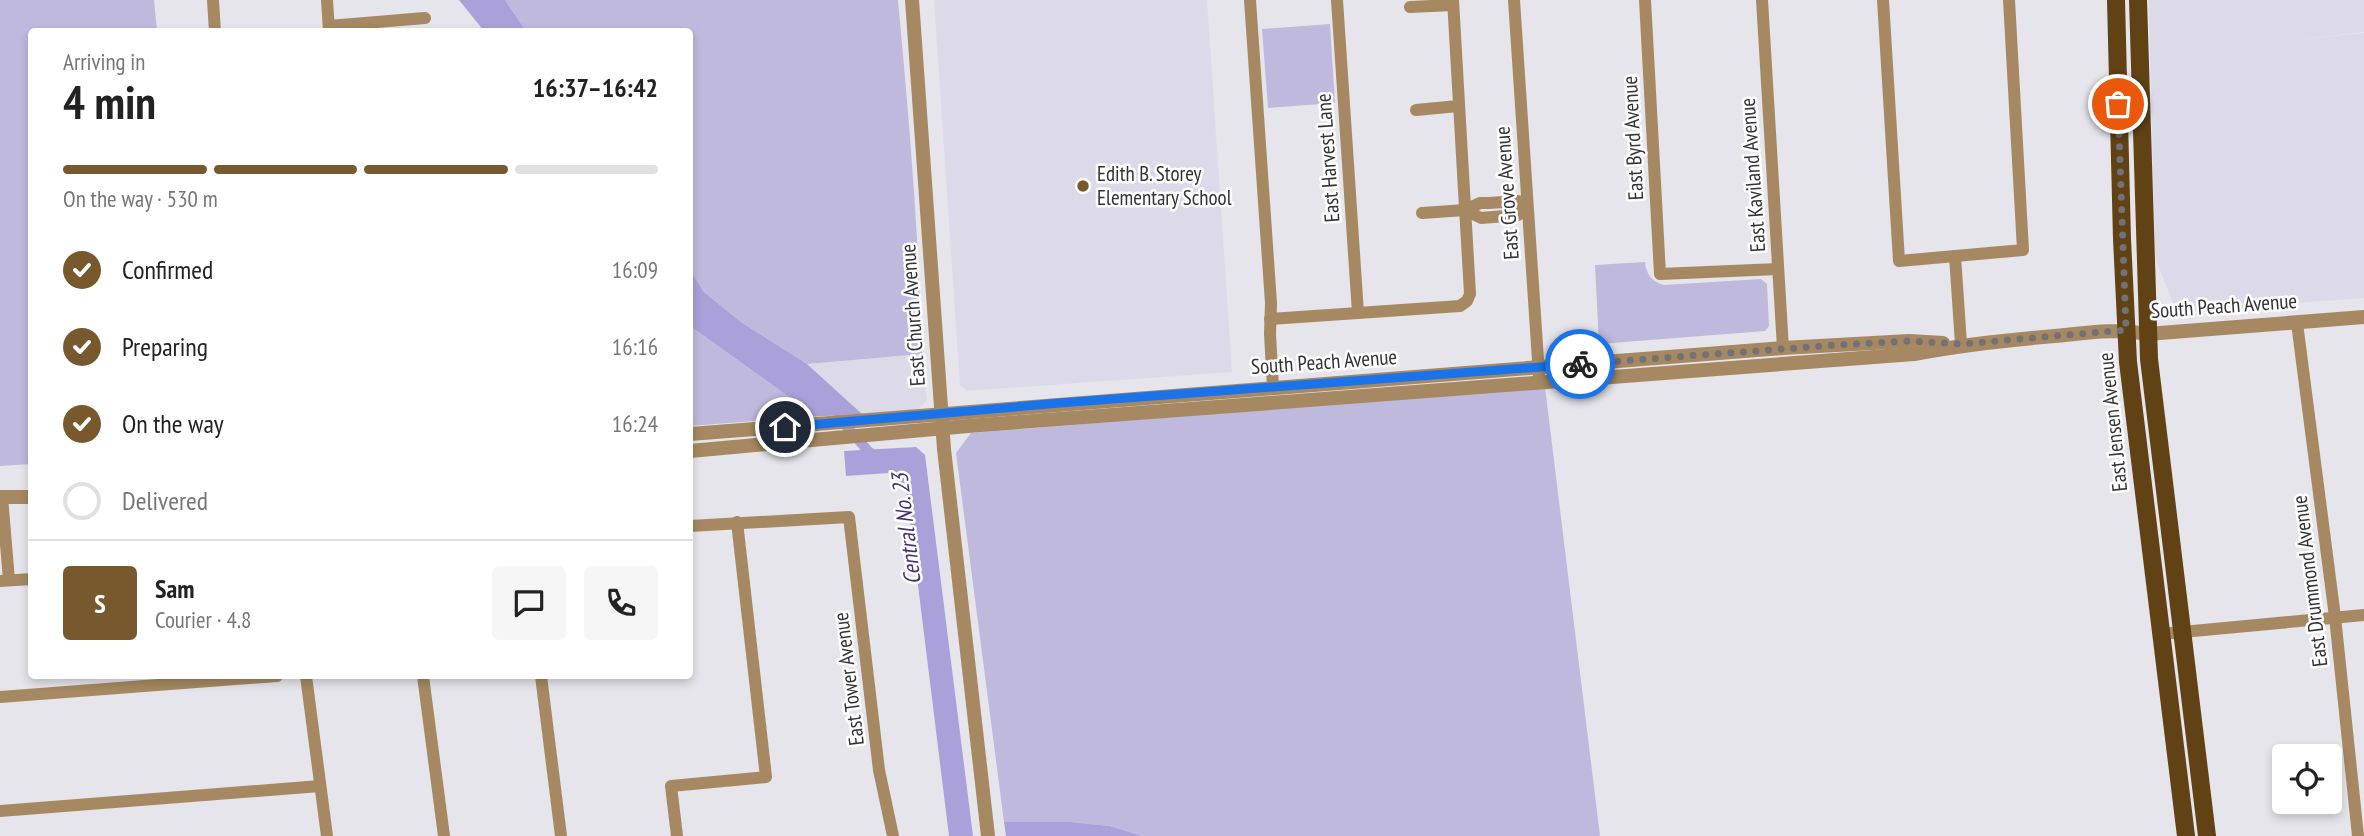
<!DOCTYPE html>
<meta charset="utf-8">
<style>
:root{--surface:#fff;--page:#f6f6f6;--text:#222;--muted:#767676;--line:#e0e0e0;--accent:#77592d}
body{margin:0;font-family:"PT Sans Narrow",sans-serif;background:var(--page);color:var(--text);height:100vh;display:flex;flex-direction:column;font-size:26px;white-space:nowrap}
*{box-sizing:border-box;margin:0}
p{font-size:23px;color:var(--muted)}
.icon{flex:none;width:38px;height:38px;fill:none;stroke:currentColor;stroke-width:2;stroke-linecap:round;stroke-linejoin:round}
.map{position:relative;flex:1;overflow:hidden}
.drawer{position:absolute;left:28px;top:28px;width:665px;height:651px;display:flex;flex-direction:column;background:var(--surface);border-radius:7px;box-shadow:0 4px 10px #0003}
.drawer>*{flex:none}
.controls{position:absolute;left:2272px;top:744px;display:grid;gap:14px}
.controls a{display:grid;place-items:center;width:70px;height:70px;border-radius:7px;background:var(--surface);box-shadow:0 4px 10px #0003;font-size:35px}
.pin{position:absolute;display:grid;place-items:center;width:60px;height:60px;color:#fff;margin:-30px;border:4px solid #fff;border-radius:50%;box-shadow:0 2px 7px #0007}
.courier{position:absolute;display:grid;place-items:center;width:70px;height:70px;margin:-35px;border:5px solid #1a73e8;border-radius:50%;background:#fff;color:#222;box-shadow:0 2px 9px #0007}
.summary em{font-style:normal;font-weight:700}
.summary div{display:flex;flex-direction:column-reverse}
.summary{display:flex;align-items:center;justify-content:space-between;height:119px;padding:0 35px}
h1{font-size:46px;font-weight:700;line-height:52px}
.bar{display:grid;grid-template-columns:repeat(4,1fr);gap:10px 7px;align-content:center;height:84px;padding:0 35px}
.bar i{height:9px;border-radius:5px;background:var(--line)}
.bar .active{background:var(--accent)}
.bar p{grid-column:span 4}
.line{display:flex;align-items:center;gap:18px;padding:0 35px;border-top:2px solid var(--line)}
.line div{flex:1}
.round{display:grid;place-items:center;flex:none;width:74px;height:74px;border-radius:7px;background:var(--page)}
ol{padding:0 35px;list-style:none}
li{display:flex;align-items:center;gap:21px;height:77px}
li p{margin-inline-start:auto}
li .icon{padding:7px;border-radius:50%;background:var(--accent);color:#fff;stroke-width:4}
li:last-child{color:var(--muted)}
li i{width:38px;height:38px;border:4px solid var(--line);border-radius:50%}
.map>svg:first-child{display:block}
.built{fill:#dcdae8}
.green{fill:#bfb9dd}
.water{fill:#aba1da}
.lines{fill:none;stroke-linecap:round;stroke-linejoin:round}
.canal{stroke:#aba1da;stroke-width:10}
.minor{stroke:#a68962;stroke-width:12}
.tertiary{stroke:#a68962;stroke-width:14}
.primary{stroke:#604214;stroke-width:18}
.done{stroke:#727175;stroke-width:7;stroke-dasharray:0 12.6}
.route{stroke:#1a73e8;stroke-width:9}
.poi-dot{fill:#77592d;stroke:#fff;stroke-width:2.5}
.labels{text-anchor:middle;stroke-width:5;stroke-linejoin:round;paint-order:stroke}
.street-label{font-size:21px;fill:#333336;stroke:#fff}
.poi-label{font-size:21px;fill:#333336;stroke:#fff;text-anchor:start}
.water-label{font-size:23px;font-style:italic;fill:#433175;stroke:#fff}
</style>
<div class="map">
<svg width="2364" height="836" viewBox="0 0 2364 836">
<rect width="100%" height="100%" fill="#e6e5eb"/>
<g class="built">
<polygon points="934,0 1207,0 1232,372 967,391 960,385"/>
<polygon points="2149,0 2364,0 2364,32 2302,39 2364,33 2364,298 2177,312 2155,258"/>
<polygon points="922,354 927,400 918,410 862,414 807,364"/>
</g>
<g class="green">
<polygon points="0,0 154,0 157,31 32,32 31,464 0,466"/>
<path d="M505,0H898C909,118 919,236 922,354L807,364L741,322L704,292L690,270V32L526,31Z"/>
<polygon points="1330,24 1335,103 1268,108 1262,29"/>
<path d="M1645,262C1646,274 1652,282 1664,285L1761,279L1767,284L1769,326L1765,331L1599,344L1595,265Z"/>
<polygon points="690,326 806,409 808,417 690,426"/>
<polygon points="1545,387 1600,836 1142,836 1110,826 1071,822 1004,822 956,453 971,433"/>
</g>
<g class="water">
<polygon points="459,0 505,0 526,31 484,31"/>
<polygon points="690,270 704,292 741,322 807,364 862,414 808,417 806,409 690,326"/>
<polygon points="916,447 925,455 973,836 949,836 906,488 888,473 846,476 844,451"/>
<polygon points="1004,822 1071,822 1110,826 1142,836 1006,836"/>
</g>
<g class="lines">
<polyline class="canal" points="839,418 869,452 877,456"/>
<g class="minor">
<polyline points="213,0 215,32"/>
<polyline points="327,0 329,31"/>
<polyline points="1250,0 1271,303 1270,334 1273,387"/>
<polyline points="1337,0 1358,313"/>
<polyline points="1514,0 1539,375"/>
<polyline points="1645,0 1660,274 1778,269"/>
<polyline points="1762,0 1783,348"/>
<polyline points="1883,0 1899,261 2023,250 2009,0"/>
<polyline points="1410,7 1453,5"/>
<polyline points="329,26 425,18"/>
<polyline points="1416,110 1458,106"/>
<polyline points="1422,213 1465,210 1480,203 1489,203 1518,201 1526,207 1518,215 1481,218 1465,210"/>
<polyline points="1955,256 1961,344"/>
<polyline points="1270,319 1460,306 1467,301 1470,294 1453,0"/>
<polyline points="2297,323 2335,617 2358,836"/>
<polyline points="2,497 9,580"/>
<polyline points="690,526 849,517 879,770 893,836"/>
<polyline points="0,581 32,579"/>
<polyline points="2161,634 2364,615"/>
<polyline points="306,676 327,836"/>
<polyline points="423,676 444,836"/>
<polyline points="541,676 561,836"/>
<polyline points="0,697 277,676"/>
<polyline points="0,811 320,786"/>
<polyline points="677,836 671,786 766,777 737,522"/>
</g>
<g class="tertiary">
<polyline points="912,0 944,449 988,836"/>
<polyline points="690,434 1783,348 1909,341 1943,343"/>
<path d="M690,451L968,426L1914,354C1961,345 2007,340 2055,336C2086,333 2117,328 2147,334L2364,317"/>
<polyline points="0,497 32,497"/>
</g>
<g class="primary">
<polyline points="2116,0 2122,239 2128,362 2186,836"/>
<polyline points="2138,0 2149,359 2207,836"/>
</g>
</g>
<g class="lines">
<polyline class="done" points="1580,364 1836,345 1909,341 1961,344 2126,330 2118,104"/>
<polyline class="route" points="785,427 1060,403 1580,364"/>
</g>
<circle class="poi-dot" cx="1083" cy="186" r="7"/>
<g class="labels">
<g class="street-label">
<text transform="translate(1633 138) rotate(-93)" y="7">East Byrd Avenue</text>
<text transform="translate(1328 158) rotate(-94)" y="7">East Harvest Lane</text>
<text transform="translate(1753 175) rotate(-94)" y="7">East Kaviland Avenue</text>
<text transform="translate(1507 193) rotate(-94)" y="7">East Grove Avenue</text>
<text transform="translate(2224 306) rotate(-4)" y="7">South Peach Avenue</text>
<text transform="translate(913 315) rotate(-94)" y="7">East Church Avenue</text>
<text transform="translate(1324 362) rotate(-4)" y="7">South Peach Avenue</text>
<text transform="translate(2113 422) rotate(-96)" y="7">East Jensen Avenue</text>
<text transform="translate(2310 581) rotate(-97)" y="7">East Drummond Avenue</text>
<text transform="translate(849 679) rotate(-97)" y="7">East Tower Avenue</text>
</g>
<g class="poi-label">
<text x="1097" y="181">Edith B. Storey<tspan x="1097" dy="24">Elementary School</tspan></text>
</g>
<g class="water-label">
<text transform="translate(906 529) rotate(-97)" y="8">Central No. 23</text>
</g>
</g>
</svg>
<div class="controls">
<a><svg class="icon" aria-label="locate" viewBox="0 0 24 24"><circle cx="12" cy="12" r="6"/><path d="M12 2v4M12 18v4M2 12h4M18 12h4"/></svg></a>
</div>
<div class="pin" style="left:2118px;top:104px;background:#ea580c"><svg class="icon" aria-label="bag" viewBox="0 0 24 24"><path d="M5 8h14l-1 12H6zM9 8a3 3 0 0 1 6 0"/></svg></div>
<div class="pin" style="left:785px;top:427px;background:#1f2937"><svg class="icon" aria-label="home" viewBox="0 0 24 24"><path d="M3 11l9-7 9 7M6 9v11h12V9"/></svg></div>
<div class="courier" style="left:1580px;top:364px"><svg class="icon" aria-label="bike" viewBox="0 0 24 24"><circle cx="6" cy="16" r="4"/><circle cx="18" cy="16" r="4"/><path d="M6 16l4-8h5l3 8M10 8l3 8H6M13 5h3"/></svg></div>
<section class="drawer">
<div class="summary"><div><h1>4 min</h1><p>Arriving in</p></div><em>16:37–16:42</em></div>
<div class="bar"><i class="active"></i><i class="active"></i><i class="active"></i><i></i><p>On the way · 530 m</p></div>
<ol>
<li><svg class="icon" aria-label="check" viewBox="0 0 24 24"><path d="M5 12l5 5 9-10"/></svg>Confirmed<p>16:09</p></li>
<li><svg class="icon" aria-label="check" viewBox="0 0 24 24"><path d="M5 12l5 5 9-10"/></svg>Preparing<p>16:16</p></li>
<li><svg class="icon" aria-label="check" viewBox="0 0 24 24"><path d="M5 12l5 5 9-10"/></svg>On the way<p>16:24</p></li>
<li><i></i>Delivered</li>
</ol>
<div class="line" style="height:126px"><b class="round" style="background:var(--accent);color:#fff">S</b><div><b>Sam</b><p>Courier · 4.8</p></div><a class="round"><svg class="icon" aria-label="chat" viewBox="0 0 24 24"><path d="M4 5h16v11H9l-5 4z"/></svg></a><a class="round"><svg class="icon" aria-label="phone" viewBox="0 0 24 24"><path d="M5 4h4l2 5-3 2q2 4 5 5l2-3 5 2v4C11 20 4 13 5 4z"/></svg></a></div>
</section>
</div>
